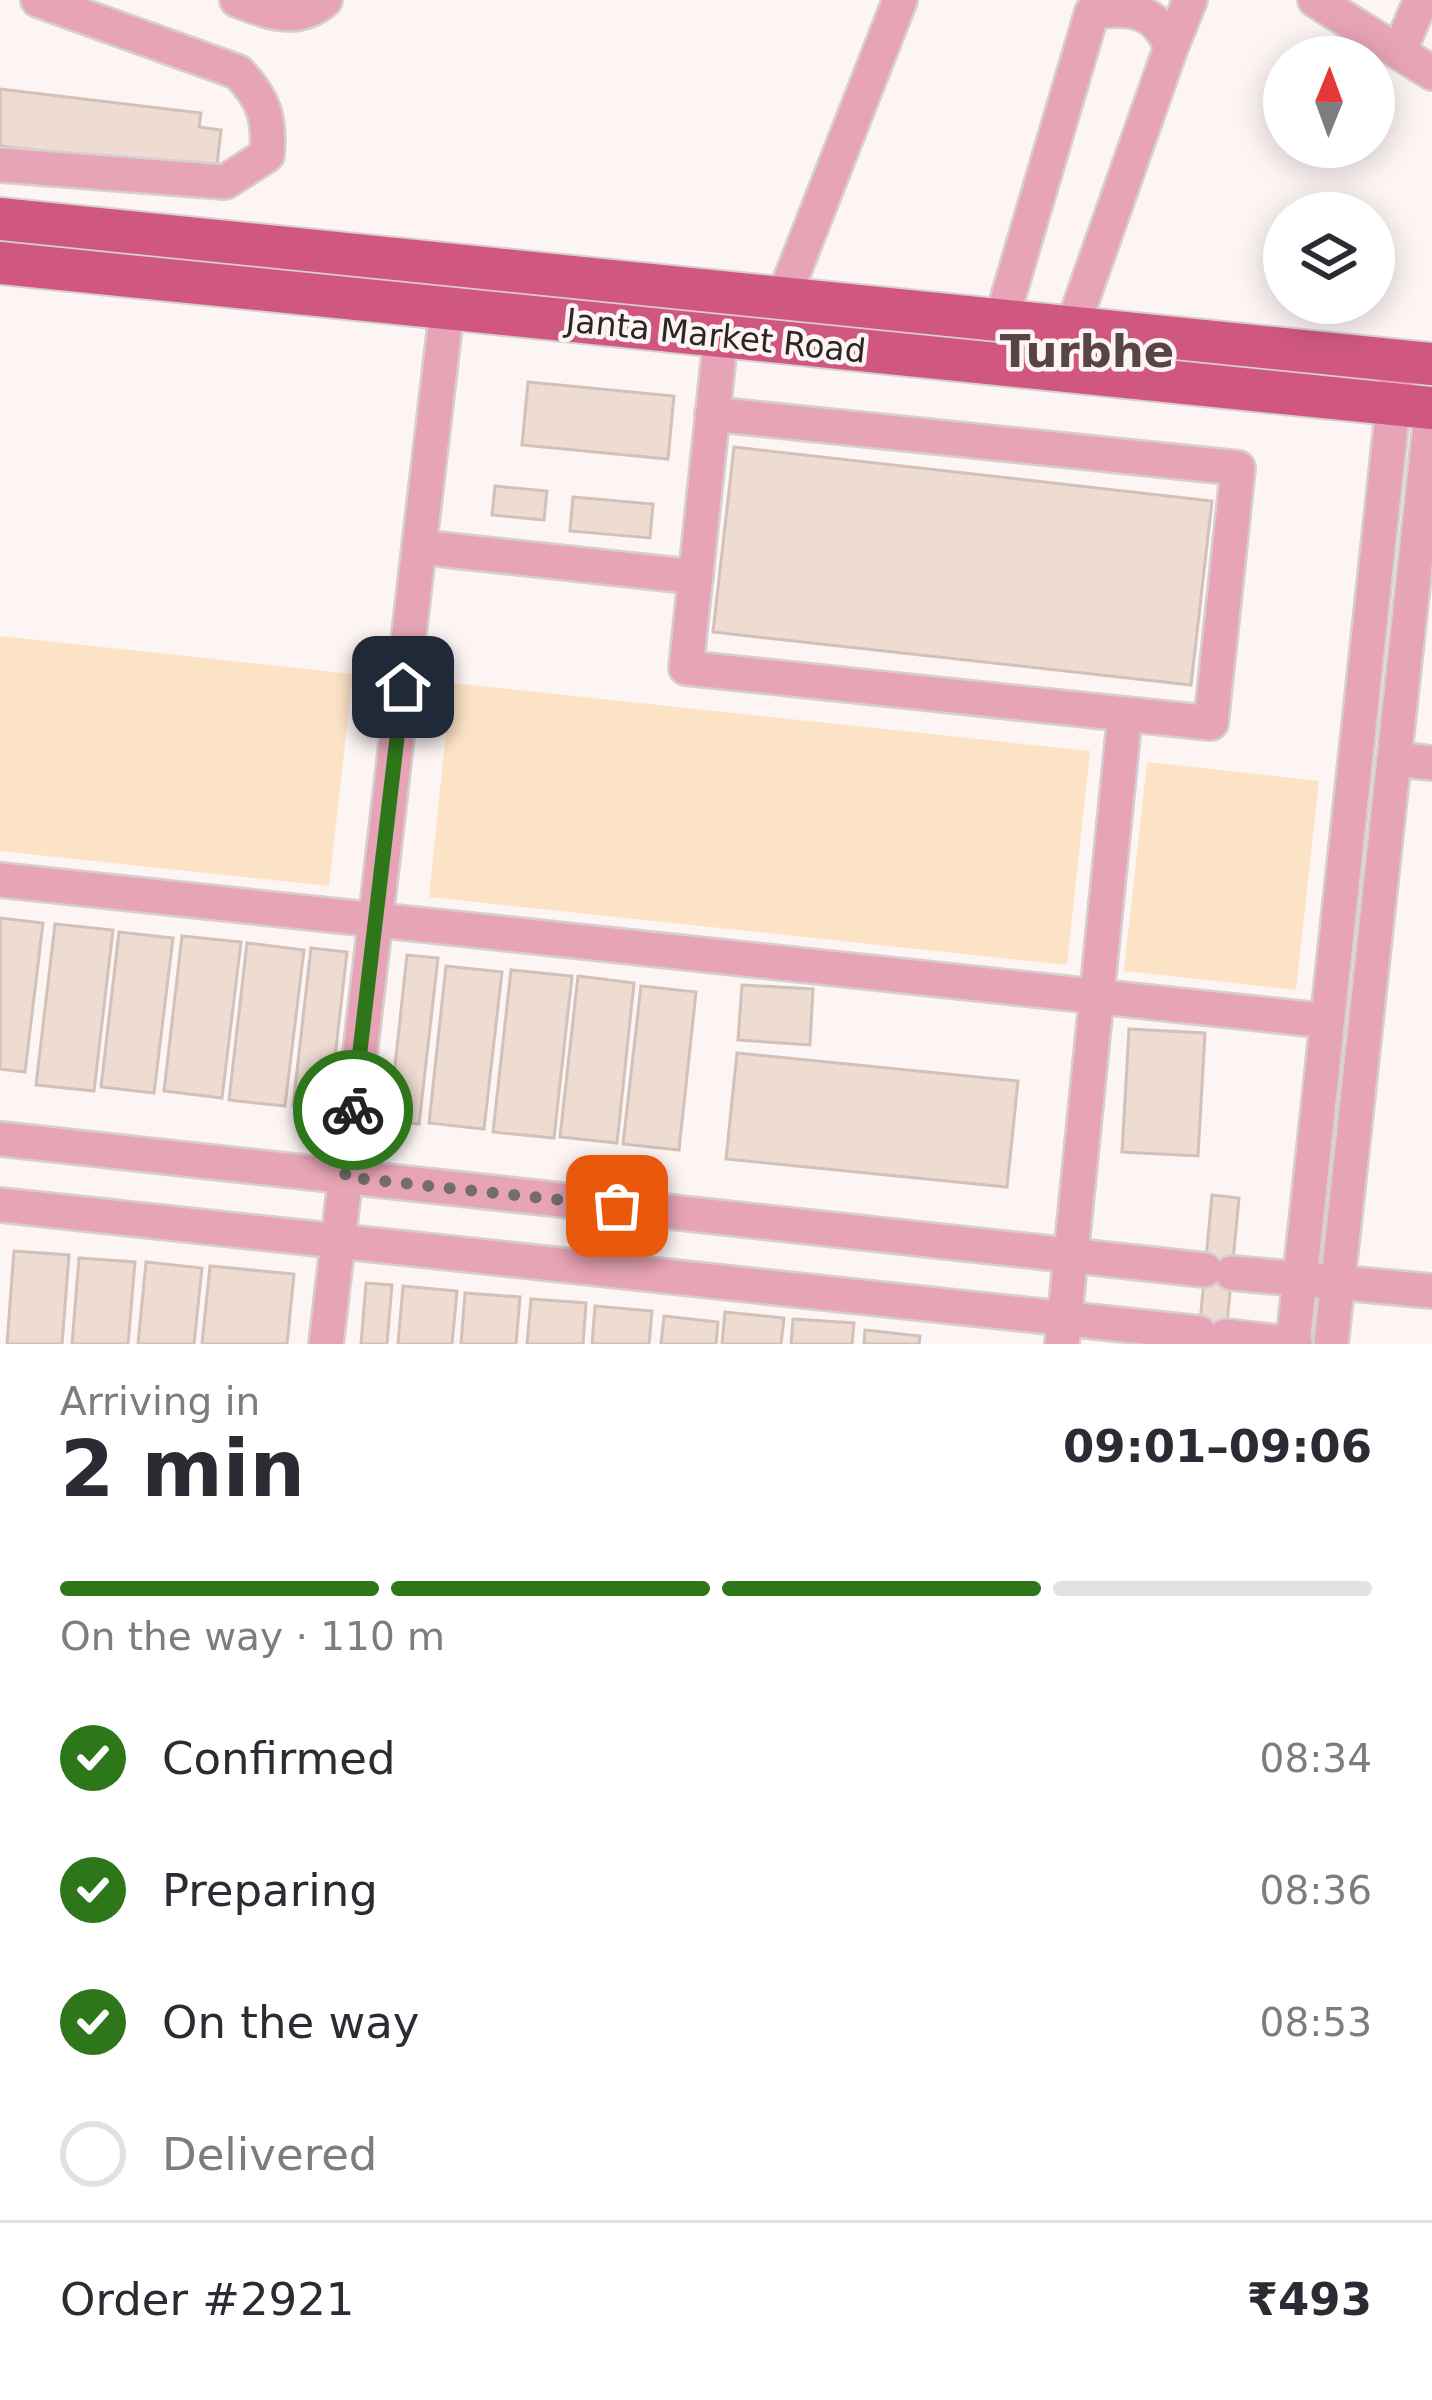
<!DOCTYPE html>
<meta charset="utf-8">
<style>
:root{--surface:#fff;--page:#f2f2f3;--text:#2b2b33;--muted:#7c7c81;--line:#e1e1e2;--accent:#2e761a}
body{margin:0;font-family:"DejaVu Sans",sans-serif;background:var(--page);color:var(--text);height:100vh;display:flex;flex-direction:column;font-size:45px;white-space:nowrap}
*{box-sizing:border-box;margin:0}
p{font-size:39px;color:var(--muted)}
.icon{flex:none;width:66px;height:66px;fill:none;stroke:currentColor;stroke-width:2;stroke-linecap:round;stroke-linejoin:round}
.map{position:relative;height:1344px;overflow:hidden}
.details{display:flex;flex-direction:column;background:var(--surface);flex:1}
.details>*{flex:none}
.needle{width:78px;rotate:1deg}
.fabs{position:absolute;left:1263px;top:36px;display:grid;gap:24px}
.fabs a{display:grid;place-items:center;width:132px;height:132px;border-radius:50%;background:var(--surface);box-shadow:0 6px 30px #0003;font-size:60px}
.pin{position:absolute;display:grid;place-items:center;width:102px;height:102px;color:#fff;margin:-51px;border-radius:24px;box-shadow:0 6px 18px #0006}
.courier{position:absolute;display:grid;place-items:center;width:120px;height:120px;margin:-60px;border:9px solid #2e761a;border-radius:50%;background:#fff;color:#222;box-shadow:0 3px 15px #0007}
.head em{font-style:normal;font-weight:700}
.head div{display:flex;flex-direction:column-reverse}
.head{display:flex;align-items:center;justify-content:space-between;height:204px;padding:0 60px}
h1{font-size:78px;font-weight:700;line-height:90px}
.bar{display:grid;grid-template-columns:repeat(4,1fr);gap:18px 12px;align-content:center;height:144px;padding:0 60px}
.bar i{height:15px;border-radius:9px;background:var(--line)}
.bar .current{background:var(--accent)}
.bar p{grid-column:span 4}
.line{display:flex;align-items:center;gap:30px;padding:0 60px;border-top:3px solid var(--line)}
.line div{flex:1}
ol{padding:0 60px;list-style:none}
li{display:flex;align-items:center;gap:36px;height:132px}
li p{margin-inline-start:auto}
li .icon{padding:12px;border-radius:50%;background:var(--accent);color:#fff;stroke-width:4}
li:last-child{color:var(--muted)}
li i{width:66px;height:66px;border:6px solid var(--line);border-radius:50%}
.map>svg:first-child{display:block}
.green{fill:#fde3c6}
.building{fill:#eedcd3;stroke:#d2c1b9;stroke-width:3}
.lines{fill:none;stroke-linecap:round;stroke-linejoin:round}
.minor-casing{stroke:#d7cfcf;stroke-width:38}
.major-casing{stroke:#d7cfcf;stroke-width:46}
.minor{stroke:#e8a4b7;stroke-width:33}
.major{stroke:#d05781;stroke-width:42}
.done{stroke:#756d6d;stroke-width:12;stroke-dasharray:0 21.6}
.route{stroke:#2e761a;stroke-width:15}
.labels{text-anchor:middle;stroke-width:9;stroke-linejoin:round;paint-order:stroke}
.street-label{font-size:33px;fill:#2c2524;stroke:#fdf4f4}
.district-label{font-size:45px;font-weight:bold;fill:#564544;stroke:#fdf4f4}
</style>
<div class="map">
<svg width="1432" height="1344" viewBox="0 0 1432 1344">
<rect width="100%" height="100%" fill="#fdf4f4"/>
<g class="green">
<polygon points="0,636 353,674 329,886 0,851"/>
<polygon points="451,683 1090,751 1067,965 429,897"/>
<polygon points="1147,762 1319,781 1296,990 1124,971"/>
</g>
<g class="building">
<polygon points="0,89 201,113 199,127 221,130 217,165 196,162 195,169 0,146"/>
<polygon points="528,382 674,396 668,459 522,445"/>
<polygon points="734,447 1212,501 1191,685 713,632"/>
<polygon points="495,486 547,491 544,520 492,515"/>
<polygon points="573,497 653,504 650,538 570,531"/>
<polygon points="0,918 43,923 25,1072 0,1069"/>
<polygon points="55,924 113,930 94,1091 36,1085"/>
<polygon points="119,932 173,938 154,1093 101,1087"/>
<polygon points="182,936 241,942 222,1098 164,1091"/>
<polygon points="247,943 304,950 285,1106 229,1100"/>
<polygon points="311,948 347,952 329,1110 293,1106"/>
<polygon points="407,955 438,958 419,1124 389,1121"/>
<polygon points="446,966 502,972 484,1129 429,1123"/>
<polygon points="511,970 572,976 554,1138 493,1132"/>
<polygon points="578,976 634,983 617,1143 560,1137"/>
<polygon points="742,985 813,989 810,1045 738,1040"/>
<polygon points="641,986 696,992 679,1150 623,1144"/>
<polygon points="1129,1029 1205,1033 1198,1156 1122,1152"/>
<polygon points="737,1053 1018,1081 1007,1187 726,1159"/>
<polygon points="1212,1195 1239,1198 1225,1344 1198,1344"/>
<polygon points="14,1251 69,1255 62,1344 7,1344"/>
<polygon points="79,1258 135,1262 128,1344 72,1344"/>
<polygon points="146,1262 202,1268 194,1344 138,1344"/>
<polygon points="210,1266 294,1274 287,1344 202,1344"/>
<polygon points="366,1283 392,1285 387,1344 361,1344"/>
<polygon points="403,1286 457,1291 452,1344 398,1344"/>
<polygon points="465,1293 520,1297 516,1344 461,1344"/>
<polygon points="531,1299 586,1303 583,1344 527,1344"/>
<polygon points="595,1306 652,1311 649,1344 592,1344"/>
<polygon points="725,1312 784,1318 781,1344 722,1344"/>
<polygon points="664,1316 718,1322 716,1344 661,1344"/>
<polygon points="793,1319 854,1323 852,1344 791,1344"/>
<polygon points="865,1330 920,1336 919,1344 864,1344"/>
</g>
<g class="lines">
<g class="minor-casing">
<g id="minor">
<path d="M237,0C269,12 297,24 325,0"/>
<polyline points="1315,0 1432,73"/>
<polyline points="1171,47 1190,0"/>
<polyline points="1399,52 1421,0"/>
<path d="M0,165L225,182L267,155C270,118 264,99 238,72L38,0"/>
<polyline points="783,299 900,0"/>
<path d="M1001,321L1092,12C1130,7 1156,9 1171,47L1072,328"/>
<polyline points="712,414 1238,468 1211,723 686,668 721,335"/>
<polyline points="419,547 696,577"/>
<polyline points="1394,759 1432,763"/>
<polyline points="0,880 1327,1021"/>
<polyline points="0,1139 1205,1270"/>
<polyline points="0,1205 1199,1333"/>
<polyline points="1232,1273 1432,1291"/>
<polyline points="1226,1336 1295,1344"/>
<polyline points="326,1344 447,308"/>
<polyline points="1062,1344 1125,714"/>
<polyline points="1293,1344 1396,379"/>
<polyline points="1331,1344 1432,407"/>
</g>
</g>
<g class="major-casing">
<g id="major">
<polyline points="0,219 1432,364"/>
<polyline points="0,263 1432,408"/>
</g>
</g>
<use href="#minor" class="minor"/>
<use href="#major" class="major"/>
</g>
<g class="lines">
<polyline class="done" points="353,1110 345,1177 617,1206"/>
<polyline class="route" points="353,1110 403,687"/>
</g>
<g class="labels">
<g class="street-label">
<text transform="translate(716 335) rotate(6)" y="12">Janta Market Road</text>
</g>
<g class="district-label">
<text x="1087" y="367">Turbhe</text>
</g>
</g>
</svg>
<div class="fabs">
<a><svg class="needle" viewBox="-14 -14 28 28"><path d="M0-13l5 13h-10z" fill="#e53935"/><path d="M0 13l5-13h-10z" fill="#7c7c81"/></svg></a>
<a><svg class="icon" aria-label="layers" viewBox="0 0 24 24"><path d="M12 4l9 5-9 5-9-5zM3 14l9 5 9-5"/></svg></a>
</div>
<div class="pin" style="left:617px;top:1206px;background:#ea580c"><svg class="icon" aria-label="bag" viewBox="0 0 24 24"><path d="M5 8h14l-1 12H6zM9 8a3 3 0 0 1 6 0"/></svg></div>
<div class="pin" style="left:403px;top:687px;background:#1f2937"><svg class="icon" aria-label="home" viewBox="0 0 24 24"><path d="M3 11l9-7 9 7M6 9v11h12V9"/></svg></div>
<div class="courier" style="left:353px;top:1110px"><svg class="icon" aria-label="bike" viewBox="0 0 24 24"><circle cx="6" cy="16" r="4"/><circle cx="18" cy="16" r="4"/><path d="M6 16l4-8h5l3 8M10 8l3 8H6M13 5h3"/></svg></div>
</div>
<section class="details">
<div class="head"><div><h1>2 min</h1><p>Arriving in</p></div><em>09:01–09:06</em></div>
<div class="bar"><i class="current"></i><i class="current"></i><i class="current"></i><i></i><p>On the way · 110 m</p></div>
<ol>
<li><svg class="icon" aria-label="check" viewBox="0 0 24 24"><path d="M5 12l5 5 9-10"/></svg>Confirmed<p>08:34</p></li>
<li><svg class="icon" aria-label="check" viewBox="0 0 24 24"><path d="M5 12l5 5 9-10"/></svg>Preparing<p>08:36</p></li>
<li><svg class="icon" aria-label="check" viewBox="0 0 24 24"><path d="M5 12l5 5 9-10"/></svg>On the way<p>08:53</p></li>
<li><i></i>Delivered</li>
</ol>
<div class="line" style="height:156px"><div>Order #2921</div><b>₹493</b></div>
</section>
